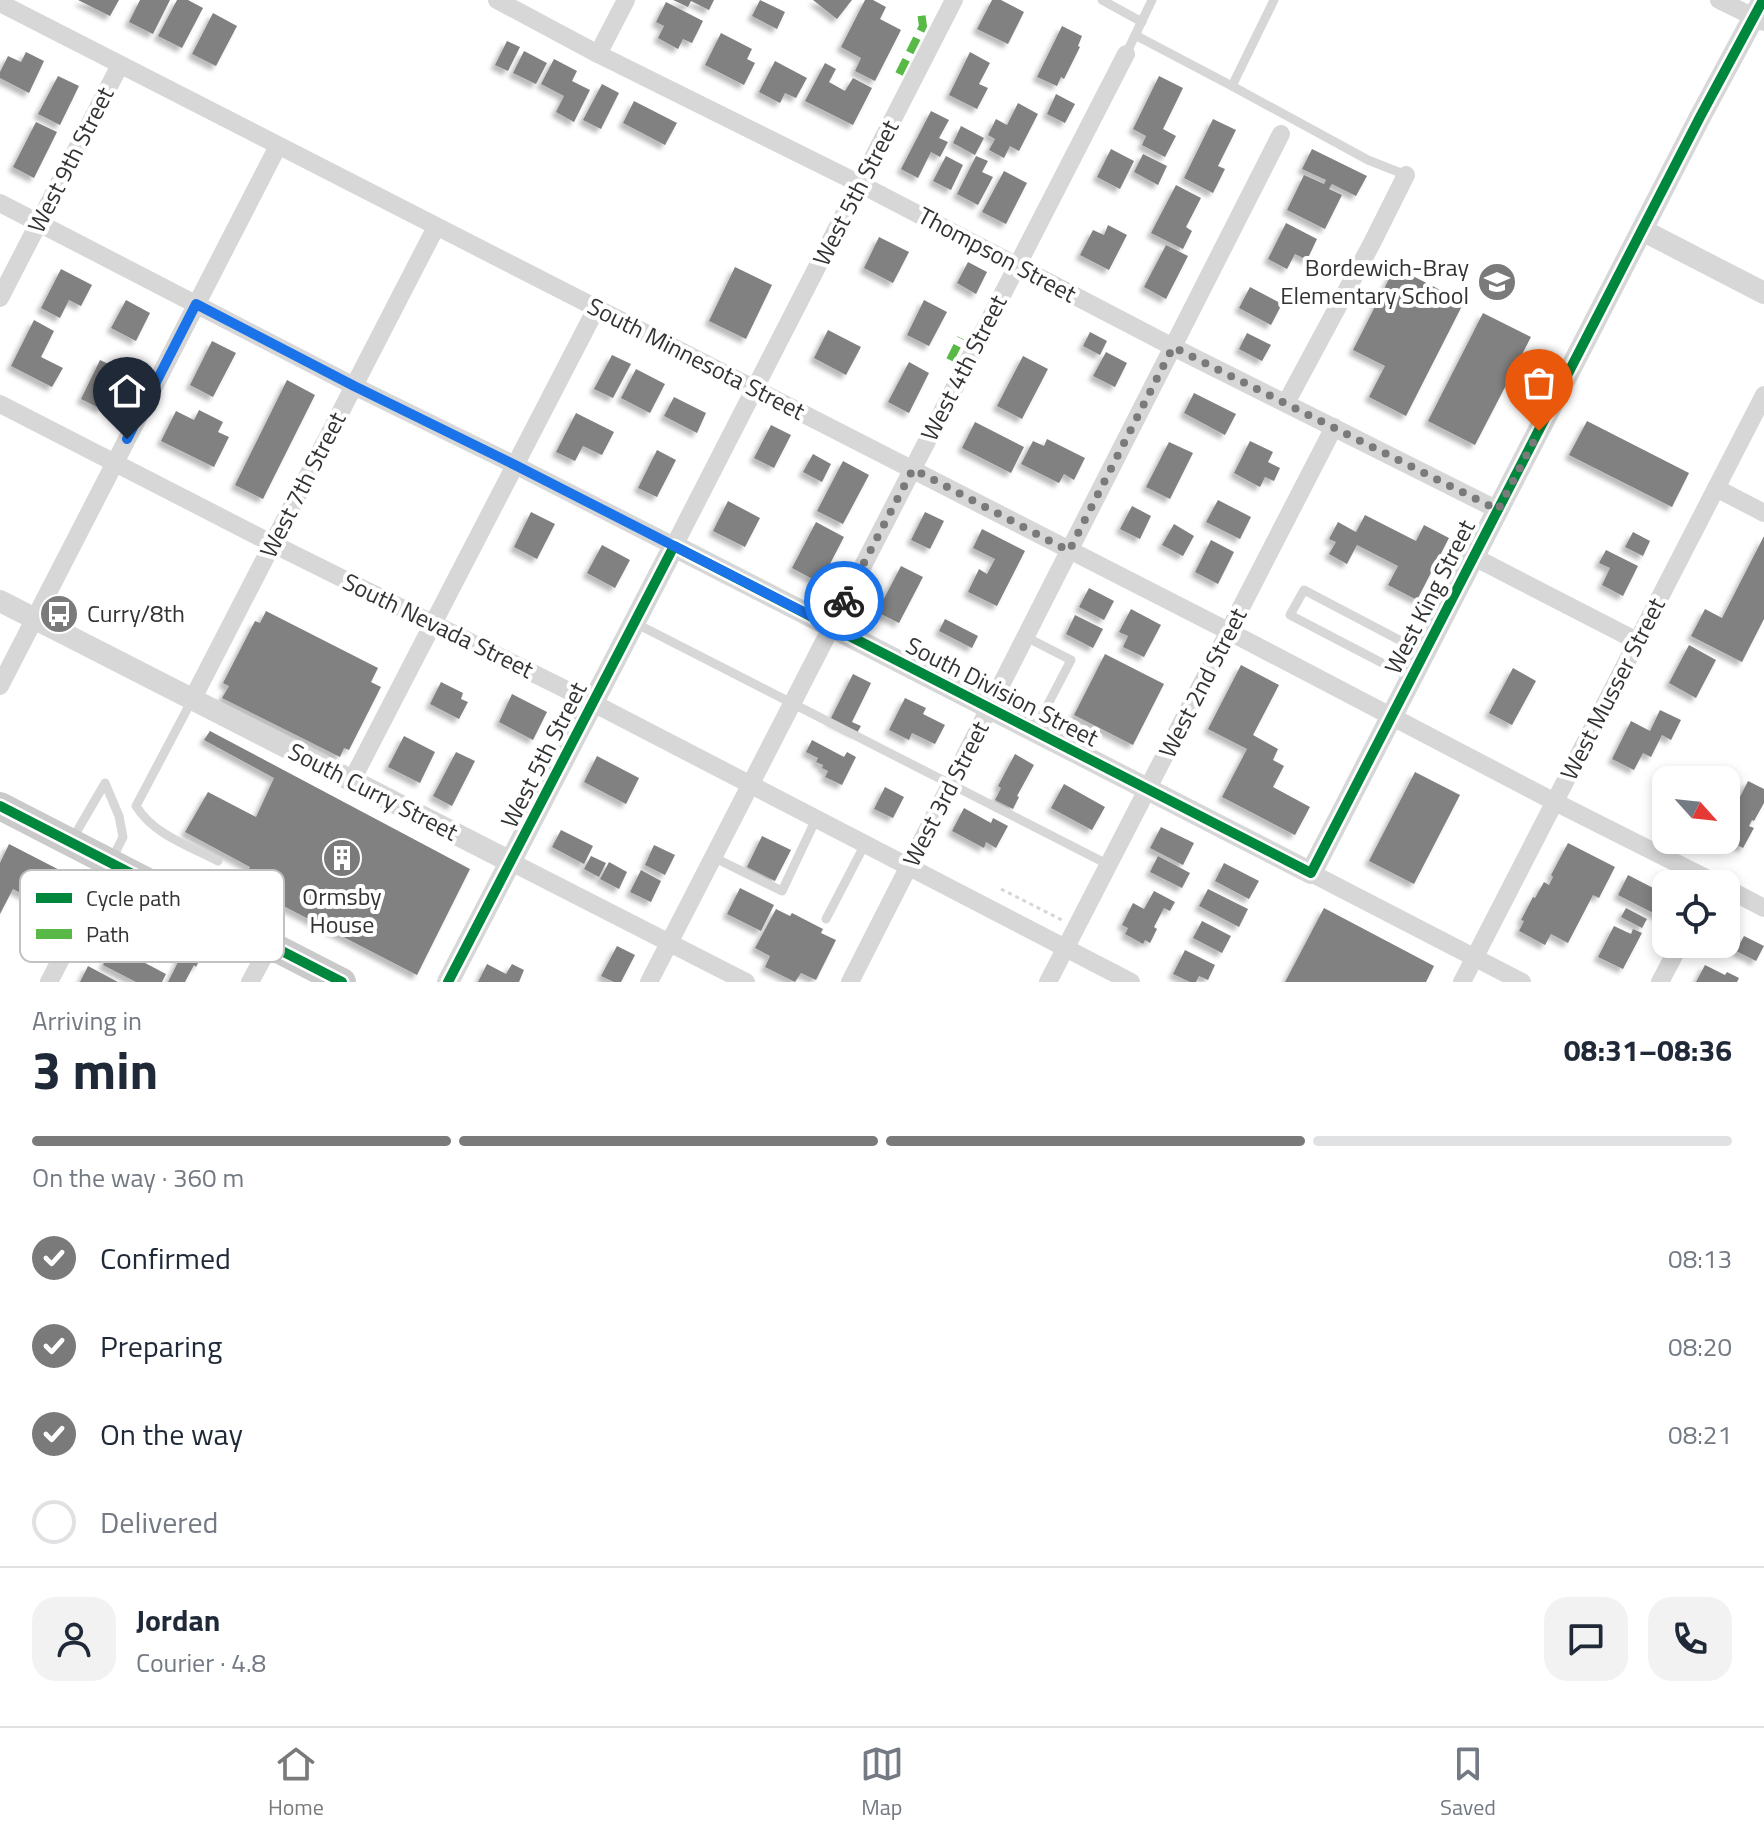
<!DOCTYPE html>
<meta charset="utf-8">
<style>
:root{--surface:#fff;--page:#f2f2f3;--text:#1f2937;--muted:#747a83;--line:#e0e1e3;--accent:#7a7a7a}
body{margin:0;font-family:"Titillium Web",sans-serif;background:var(--page);color:var(--text);height:100vh;display:flex;flex-direction:column;font-size:30px;white-space:nowrap}
*{box-sizing:border-box;margin:0}
p{font-size:26px;color:var(--muted)}
.icon{flex:none;width:44px;height:44px;fill:none;stroke:currentColor;stroke-width:2;stroke-linecap:round;stroke-linejoin:round}
.map{position:relative;height:982px;overflow:hidden}
.sheet{display:flex;flex-direction:column;background:var(--surface);flex:1}
.sheet>*{flex:none}
.needle{width:52px;rotate:117deg}
.buttons{position:absolute;left:1652px;top:766px;display:grid;gap:16px}
.buttons a{display:grid;place-items:center;width:88px;height:88px;border-radius:16px;background:var(--surface);box-shadow:0 4px 12px #0003;font-size:40px}
.pin{position:absolute;display:grid;place-items:center;width:68px;height:68px;color:#fff;margin:-82px -34px;border-radius:50% 50% 50% 0;rotate:-45deg;box-shadow:0 0 8px #0007}
.pin .icon{rotate:45deg}
.courier{position:absolute;display:grid;place-items:center;width:80px;height:80px;margin:-40px;border:6px solid #1a73e8;border-radius:50%;background:#fff;color:#222;box-shadow:0 2px 10px #0007}
.overview em{font-style:normal;font-weight:700}
.overview div{display:flex;flex-direction:column-reverse}
.overview{display:flex;align-items:center;justify-content:space-between;height:136px;padding:0 32px}
h1{font-size:52px;font-weight:700;line-height:60px}
.bar{display:grid;grid-template-columns:repeat(4,1fr);gap:12px 8px;align-content:center;height:96px;padding:0 32px}
.bar i{height:10px;border-radius:6px;background:var(--line)}
.bar .on{background:var(--accent)}
.bar p{grid-column:span 4}
.line{display:flex;align-items:center;gap:20px;padding:0 32px;border-top:2px solid var(--line)}
.line div{flex:1}
.round{display:grid;place-items:center;flex:none;width:84px;height:84px;border-radius:24px;background:var(--page)}
ol{padding:0 32px;list-style:none}
li{display:flex;align-items:center;gap:24px;height:88px}
li p{margin-inline-start:auto}
li .icon{padding:8px;border-radius:50%;background:var(--accent);color:#fff;stroke-width:4}
li:last-child{color:var(--muted)}
li i{width:44px;height:44px;border:4px solid var(--line);border-radius:50%}
.tabs{display:flex;justify-content:space-around;align-items:center;height:112px;border-top:2px solid var(--line);background:var(--surface);font-size:22px;color:var(--muted)}
.tabs a{display:grid;justify-items:center;gap:4px}
.tabs .on{color:var(--accent)}
.map>svg:first-child{display:block}
.building{fill:#818181;filter:url(#shadow)}
.lines{fill:none;stroke-linecap:round;stroke-linejoin:round}
.path{stroke:#d6d6d6;stroke-width:3;stroke-dasharray:4 4;stroke-linecap:butt}
.service{stroke:#d7d7d7;stroke-width:9}
.minor{stroke:#d7d7d7;stroke-width:18}
.tertiary{stroke:#d7d7d7;stroke-width:22}
.primary{stroke:#cacaca;stroke-width:28}
.quiet{stroke:#58b947;stroke-width:8;stroke-dasharray:16 8;stroke-linecap:butt}
.cycleway-casing{stroke:#fff;stroke-width:15}
.cycleway{stroke:#00873e;stroke-width:10}
.done{stroke:#7a7a7a;stroke-width:8;stroke-dasharray:0 14.4}
.route{stroke:#1a73e8;stroke-width:10}
.labels{text-anchor:middle;stroke-width:8;stroke-linejoin:round;paint-order:stroke}
.street-label{font-size:24px;fill:#333;stroke:#fff}
.poi-label{font-size:24px;fill:#333;stroke:#fff;text-anchor:end}
.key{fill:#fff;stroke:#c2c2c2;stroke-width:2}
.key-label{font-size:22px;fill:#333}
</style>
<div class="map">
<svg width="1764" height="982" viewBox="0 0 1764 982">
<defs>
<filter id="shadow"><feDropShadow dx="-4.5" dy="4.5" stdDeviation="2" flood-color="#0004"/></filter>
</defs>
<rect width="100%" height="100%" fill="#fff"/>
<g class="building">
<polygon points="78,0 119,0 110,16"/>
<polygon points="140,0 170,0 153,34 129,22"/>
<polygon points="177,0 188,0 203,8 182,48 158,36"/>
<polygon points="673,0 714,0 709,10 691,1 688,7"/>
<polygon points="760,0 785,12 777,29 752,16"/>
<polygon points="813,0 852,0 837,19"/>
<polygon points="865,0 873,0 886,7 880,19 901,30 875,81 855,71 861,58 841,47"/>
<polygon points="992,0 1001,0 1024,12 1008,44 977,29"/>
<polygon points="666,2 703,21 692,43 683,39 678,49 658,38 664,26 656,22"/>
<polygon points="213,13 237,26 216,66 192,54"/>
<polygon points="1062,26 1082,36 1078,46 1080,47 1064,79 1061,77 1057,86 1037,77"/>
<polygon points="721,33 752,49 747,59 755,63 744,85 705,65"/>
<polygon points="507,41 520,47 508,71 495,65"/>
<polygon points="524,51 547,63 536,84 513,73"/>
<polygon points="26,52 44,61 29,93 0,78 0,72 8,56 21,62"/>
<polygon points="970,52 990,63 979,84 988,88 977,109 949,95"/>
<polygon points="554,59 577,71 572,81 590,90 574,122 556,112 564,96 541,84"/>
<polygon points="775,61 807,78 796,98 785,93 780,103 759,92"/>
<polygon points="825,63 836,69 829,82 845,91 853,78 872,88 853,125 805,101"/>
<polygon points="58,76 79,86 60,125 38,114"/>
<polygon points="1159,76 1183,88 1163,129 1176,136 1165,157 1142,145 1146,136 1133,129"/>
<polygon points="602,84 619,93 601,129 583,120"/>
<polygon points="1056,94 1075,104 1065,123 1047,114"/>
<polygon points="634,101 677,123 665,145 623,123"/>
<polygon points="1018,103 1038,114 1019,151 1010,146 1004,158 989,150 995,139 988,135 996,119 1007,125"/>
<polygon points="931,111 949,120 939,138 948,142 940,157 931,152 918,178 901,169"/>
<polygon points="1213,119 1236,130 1218,166 1225,169 1213,193 1184,178"/>
<polygon points="36,122 57,132 34,178 13,167"/>
<polygon points="961,126 984,138 975,155 953,143"/>
<polygon points="1111,149 1134,161 1120,189 1097,177"/>
<polygon points="1312,149 1367,176 1356,196 1332,184 1329,189 1342,195 1325,229 1287,210 1304,175 1324,184 1326,180 1302,169"/>
<polygon points="1143,154 1167,166 1158,185 1134,172"/>
<polygon points="946,156 963,165 951,190 933,181"/>
<polygon points="976,156 988,161 982,172 993,177 978,205 957,194"/>
<polygon points="1004,171 1027,183 1006,224 982,212"/>
<polygon points="1176,185 1201,198 1186,227 1192,231 1183,249 1151,233"/>
<polygon points="1286,223 1317,239 1307,260 1295,254 1287,269 1268,259"/>
<polygon points="1108,225 1127,235 1109,270 1080,255 1093,230 1104,235"/>
<polygon points="879,237 909,252 893,283 864,268"/>
<polygon points="1166,245 1188,256 1166,299 1144,287"/>
<polygon points="968,262 987,272 976,294 957,283"/>
<polygon points="735,267 772,285 746,339 709,321"/>
<polygon points="1395,267 1464,302 1406,416 1369,397 1385,366 1353,350"/>
<polygon points="61,269 92,285 81,306 69,300 60,318 41,308"/>
<polygon points="1250,287 1282,304 1271,325 1239,308"/>
<polygon points="126,300 150,313 136,341 111,328"/>
<polygon points="924,300 947,312 929,346 907,335"/>
<polygon points="1483,313 1531,337 1475,445 1428,421"/>
<polygon points="34,320 54,331 41,357 63,368 52,387 11,366"/>
<polygon points="828,330 861,347 846,375 814,358"/>
<polygon points="1090,332 1107,341 1100,355 1083,346"/>
<polygon points="1247,333 1271,345 1262,361 1239,349"/>
<polygon points="212,341 236,353 213,397 190,385"/>
<polygon points="1106,352 1127,363 1115,387 1093,376"/>
<polygon points="612,355 631,364 613,398 594,389"/>
<polygon points="1023,356 1048,369 1022,419 997,406"/>
<polygon points="100,360 121,370 101,409 81,399"/>
<polygon points="909,362 929,373 909,413 888,402"/>
<polygon points="636,369 665,384 650,413 621,398"/>
<polygon points="287,380 315,395 263,499 235,485"/>
<polygon points="1194,393 1236,414 1225,435 1184,413"/>
<polygon points="674,397 706,413 697,433 664,416"/>
<polygon points="199,410 223,422 218,432 229,437 214,467 161,441 176,411 194,420"/>
<polygon points="576,413 614,432 602,455 583,446 575,461 556,452"/>
<polygon points="1587,421 1689,473 1672,507 1569,455"/>
<polygon points="975,422 1024,447 1011,473 962,448"/>
<polygon points="771,425 791,435 774,468 754,458"/>
<polygon points="1047,439 1085,458 1074,480 1064,474 1059,483 1021,464 1033,441 1044,446"/>
<polygon points="1250,441 1273,452 1268,462 1280,468 1274,481 1265,477 1260,487 1234,473"/>
<polygon points="1169,442 1193,453 1170,499 1146,487"/>
<polygon points="657,450 676,460 657,497 638,488"/>
<polygon points="813,454 831,464 822,482 803,472"/>
<polygon points="843,461 869,475 843,524 817,511"/>
<polygon points="1218,500 1251,517 1240,539 1206,522"/>
<polygon points="728,501 760,518 745,547 713,531"/>
<polygon points="1132,506 1151,516 1140,539 1120,529"/>
<polygon points="531,512 555,524 537,559 514,547"/>
<polygon points="925,512 944,521 930,549 911,540"/>
<polygon points="1365,515 1416,541 1424,525 1449,538 1417,600 1388,585 1398,566 1357,545 1347,564 1329,554 1336,542 1329,539 1338,522 1356,532"/>
<polygon points="816,522 844,537 820,583 792,568"/>
<polygon points="1174,524 1194,536 1183,556 1162,545"/>
<polygon points="982,529 1025,551 997,606 968,592 979,569 987,574 995,559 973,548"/>
<polygon points="1633,532 1650,541 1643,556 1625,547"/>
<polygon points="1764,536 1764,619 1742,662 1691,636 1705,609 1722,618"/>
<polygon points="1211,540 1234,552 1218,584 1195,572"/>
<polygon points="602,545 630,560 615,588 587,573"/>
<polygon points="1606,550 1638,566 1623,596 1602,585 1610,568 1599,563"/>
<polygon points="901,566 923,577 899,623 877,612"/>
<polygon points="1089,588 1114,601 1104,620 1079,607"/>
<polygon points="1131,609 1161,625 1144,657 1123,647 1128,636 1119,632"/>
<polygon points="266,611 378,668 371,682 381,687 349,750 344,748 340,757 222,698 229,686 223,683 255,621 260,623"/>
<polygon points="1075,615 1103,629 1093,648 1066,634"/>
<polygon points="945,619 978,636 972,648 939,631"/>
<polygon points="1689,645 1716,660 1696,698 1669,683"/>
<polygon points="1105,654 1164,684 1133,745 1074,715"/>
<polygon points="1241,665 1279,685 1253,735 1278,749 1273,760 1284,766 1273,787 1310,807 1295,835 1222,797 1247,749 1208,729"/>
<polygon points="1513,668 1536,681 1512,725 1489,713"/>
<polygon points="853,674 871,683 852,722 861,726 857,733 830,720"/>
<polygon points="441,682 463,693 461,699 468,702 459,719 430,704"/>
<polygon points="512,694 547,712 533,740 499,722"/>
<polygon points="905,698 926,708 923,714 945,725 935,744 912,733 909,740 889,730"/>
<polygon points="1660,710 1681,720 1671,740 1662,735 1651,757 1643,753 1634,770 1612,759 1631,721 1650,731"/>
<polygon points="210,731 470,869 417,975 241,884 250,867 185,832 208,792 256,817 274,778 204,740"/>
<polygon points="404,736 435,752 420,783 388,767"/>
<polygon points="812,740 844,757 847,752 856,757 842,785 825,777 828,771 822,768 823,765 816,762 818,758 806,752"/>
<polygon points="456,752 475,761 452,806 433,796"/>
<polygon points="1015,754 1034,765 1017,796 1019,797 1013,809 995,800 1001,788 998,786"/>
<polygon points="597,756 639,778 626,804 584,782"/>
<polygon points="1415,772 1460,795 1414,884 1369,861"/>
<polygon points="1748,781 1764,789 1764,803 1754,821 1752,820 1749,826 1754,828 1743,848 1726,839 1726,825"/>
<polygon points="1064,784 1105,807 1092,830 1051,808"/>
<polygon points="885,787 904,797 893,818 874,809"/>
<polygon points="964,808 991,823 993,818 1008,826 996,848 986,842 984,848 952,831"/>
<polygon points="1161,827 1194,843 1183,865 1150,848"/>
<polygon points="561,830 593,846 584,864 552,847"/>
<polygon points="762,836 791,850 775,881 747,867"/>
<polygon points="1568,843 1615,867 1599,898 1593,895 1568,943 1551,934 1545,945 1519,931 1524,921 1521,920 1533,897 1535,898 1544,882 1549,885 1553,877 1551,875"/>
<polygon points="9,844 77,879 59,913 13,889 0,914 0,863"/>
<polygon points="654,845 675,855 665,875 645,865"/>
<polygon points="591,856 606,863 599,877 584,869"/>
<polygon points="1158,856 1190,873 1182,888 1150,872"/>
<polygon points="609,862 627,872 619,889 600,879"/>
<polygon points="1224,863 1259,881 1249,899 1215,881"/>
<polygon points="641,870 661,881 651,902 630,892"/>
<polygon points="1628,875 1661,892 1663,888 1666,890 1666,911 1663,918 1618,895"/>
<polygon points="740,888 774,905 761,931 727,914"/>
<polygon points="1208,889 1248,909 1239,927 1199,906"/>
<polygon points="1154,891 1175,902 1170,911 1164,908 1154,927 1157,929 1150,943 1145,940 1143,944 1125,934 1128,928 1122,925 1133,903 1144,909"/>
<polygon points="1324,908 1434,966 1426,982 1285,982"/>
<polygon points="1626,908 1647,919 1642,928 1621,917"/>
<polygon points="776,909 790,916 792,913 823,929 821,933 836,940 816,980 801,973 795,982 765,967 770,956 755,948"/>
<polygon points="1202,921 1231,936 1222,953 1193,938"/>
<polygon points="1614,926 1631,934 1633,929 1642,933 1623,969 1598,957"/>
<polygon points="1744,936 1764,946 1756,961 1736,951"/>
<polygon points="187,938 206,947 196,967 194,965 185,982 168,982 180,958 177,957"/>
<polygon points="113,946 166,974 162,982 136,982 103,965"/>
<polygon points="617,946 635,955 621,982 614,982 601,976"/>
<polygon points="1185,950 1215,965 1208,980 1199,976 1196,982 1190,982 1173,974"/>
<polygon points="487,964 506,974 512,964 524,970 519,982 478,982"/>
<polygon points="1705,965 1725,975 1727,972 1739,978 1737,982 1696,982"/>
<polygon points="88,966 118,982 80,982"/>
</g>
<g class="lines">
<polyline class="path" points="1001,889 1062,920"/>
<g class="service">
<polyline points="1102,0 1142,22"/>
<polyline points="1135,35 1232,86 1274,0"/>
<polyline points="1126,54 1152,0"/>
<polyline points="1232,86 1368,160 1406,175"/>
<polyline points="635,623 1109,865"/>
<polyline points="1026,637 1071,660 1034,731"/>
<polyline points="1411,678 1290,615 1304,590 1424,653"/>
<path d="M192,700L136,806C154,835 189,846 218,861"/>
<polyline points="73,838 105,783 119,816 123,837 112,859"/>
<polyline points="713,857 782,891 816,819"/>
<polyline points="83,917 111,930 125,927 169,949"/>
<polyline points="826,919 865,844"/>
</g>
<g class="minor">
<polyline points="497,0 598,54 860,184 1173,347 1498,510"/>
<polyline points="1719,0 1764,22"/>
<polyline points="0,3 1230,632 1555,802 1718,884"/>
<polyline points="598,54 626,0"/>
<polyline points="0,203 354,386 515,465 674,546 954,0"/>
<polyline points="0,298 120,65"/>
<polyline points="1286,403 1372,243 1406,175"/>
<polyline points="0,404 273,544 593,703 1131,982"/>
<polyline points="1716,488 1764,513"/>
<polyline points="1474,557 1637,641"/>
<polyline points="0,686 278,146"/>
<polyline points="192,700 436,227"/>
<polyline points="351,782 597,307"/>
<polyline points="511,862 746,982"/>
<polyline points="1311,873 1522,982"/>
<polyline points="1726,888 1764,908"/>
<polyline points="49,982 111,862"/>
<polyline points="250,982 270,945"/>
<polyline points="649,982 1126,54"/>
<polyline points="850,982 1281,134"/>
<polyline points="1048,982 1334,427"/>
<polyline points="1462,982 1764,395"/>
<polyline points="1660,982 1680,944"/>
</g>
<g class="tertiary">
<polyline points="1642,230 1764,293"/>
<polyline points="0,601 511,862"/>
<polyline points="448,982 674,546 1311,873 1700,117 1763,0"/>
</g>
<polyline class="primary" points="0,806 342,982"/>
<g class="quiet">
<polyline points="899,74 923,26 921,12"/>
<polyline points="950,360 961,338"/>
</g>
<g class="cycleway-casing">
<g id="cycleway">
<polyline points="0,806 342,982"/>
<polyline points="448,982 674,546 1311,873 1700,117 1763,0"/>
</g>
</g>
<use href="#cycleway" class="cycleway"/>
</g>
<g class="lines">
<polyline class="done" points="844,601 913,469 1069,551 1173,347 1498,510 1539,431"/>
<polyline class="route" points="127,439 196,304 354,386 515,465 831,626 844,601"/>
</g>
<defs>
<g id="school-disc" transform="scale(2)"><circle r="9.5" fill="#7a7a7a" stroke="#fff"/><path d="M0-5L7-2L0 1L-7-2ZM-4 1L0 2.5L4 1V4Q0 6-4 4Z" fill="#fff"/></g>
<g id="bus-disc" transform="scale(2)"><circle r="9.5" fill="#7a7a7a" stroke="#fff"/><path d="M-5-6H5V4H4V6H2V4H-2V6H-4V4H-5ZM-3.5-4V0h7V-4ZM-3.5 1.2v1.5H-2V1.2ZM2 1.2v1.5H3.5V1.2Z" fill="#fff"/></g>
<g id="building-disc" transform="scale(2)"><circle r="9.5" fill="#7a7a7a" stroke="#fff"/><path d="M-4-6H4V6H1V3H-1V6H-4ZM-2.5-4.3h1.7v1.8h-1.7ZM.8-4.3h1.7v1.8H.8ZM-2.5-1h1.7V.8h-1.7ZM.8-1h1.7V.8H.8Z" fill="#fff"/></g>
</defs>
<g fill-rule="evenodd">
<use href="#school-disc" x="1497" y="282"/>
<use href="#bus-disc" x="59" y="614"/>
<use href="#building-disc" x="342" y="858"/>
</g>
<g class="labels">
<g class="street-label">
<text transform="translate(71 160) rotate(-63)" y="8">West 9th Street</text>
<text transform="translate(856 193) rotate(-63)" y="8">West 5th Street</text>
<text transform="translate(997 255) rotate(28)" y="8">Thompson Street</text>
<text transform="translate(696 359) rotate(27)" y="8">South Minnesota Street</text>
<text transform="translate(964 368) rotate(-63)" y="8">West 4th Street</text>
<text transform="translate(303 485) rotate(-63)" y="8">West 7th Street</text>
<text transform="translate(1430 597) rotate(-63)" y="8">West King Street</text>
<text transform="translate(438 626) rotate(26)" y="8">South Nevada Street</text>
<text transform="translate(1203 683) rotate(-63)" y="8">West 2nd Street</text>
<text transform="translate(1613 689) rotate(-63)" y="8">West Musser Street</text>
<text transform="translate(1002 692) rotate(27)" y="8">South Division Street</text>
<text transform="translate(544 755) rotate(-63)" y="8">West 5th Street</text>
<text transform="translate(373 792) rotate(27)" y="8">South Curry Street</text>
<text transform="translate(946 794) rotate(-63)" y="8">West 3rd Street</text>
</g>
<g class="poi-label">
<text x="1469" y="276">Bordewich-Bray<tspan x="1469" dy="28">Elementary School</tspan></text>
<text x="87" y="622" text-anchor="start">Curry/8th</text>
<text x="342" y="905" text-anchor="middle">Ormsby<tspan x="342" dy="28">House</tspan></text>
</g>
</g>
<rect x="20" y="870" width="264" height="92" rx="12" class="key"/>
<rect x="36" y="893" width="36" height="10" fill="#00873e"/>
<rect x="36" y="929" width="36" height="10" fill="#58b947"/>
<g class="key-label">
<text x="86" y="906">Cycle path</text>
<text x="86" y="942">Path</text>
</g>
</svg>
<div class="buttons">
<a><svg class="needle" viewBox="-14 -14 28 28"><path d="M0-13l5 13h-10z" fill="#e53935"/><path d="M0 13l5-13h-10z" fill="#747a83"/></svg></a>
<a><svg class="icon" aria-label="locate" viewBox="0 0 24 24"><circle cx="12" cy="12" r="6"/><path d="M12 2v4M12 18v4M2 12h4M18 12h4"/></svg></a>
</div>
<div class="pin" style="left:1539px;top:431px;background:#ea580c"><svg class="icon" aria-label="bag" viewBox="0 0 24 24"><path d="M5 8h14l-1 12H6zM9 8a3 3 0 0 1 6 0"/></svg></div>
<div class="pin" style="left:127px;top:439px;background:#1f2937"><svg class="icon" aria-label="home" viewBox="0 0 24 24"><path d="M3 11l9-7 9 7M6 9v11h12V9"/></svg></div>
<div class="courier" style="left:844px;top:601px"><svg class="icon" aria-label="bike" viewBox="0 0 24 24"><circle cx="6" cy="16" r="4"/><circle cx="18" cy="16" r="4"/><path d="M6 16l4-8h5l3 8M10 8l3 8H6M13 5h3"/></svg></div>
</div>
<section class="sheet">
<div class="overview"><div><h1>3 min</h1><p>Arriving in</p></div><em>08:31–08:36</em></div>
<div class="bar"><i class="on"></i><i class="on"></i><i class="on"></i><i></i><p>On the way · 360 m</p></div>
<ol>
<li><svg class="icon" aria-label="check" viewBox="0 0 24 24"><path d="M5 12l5 5 9-10"/></svg>Confirmed<p>08:13</p></li>
<li><svg class="icon" aria-label="check" viewBox="0 0 24 24"><path d="M5 12l5 5 9-10"/></svg>Preparing<p>08:20</p></li>
<li><svg class="icon" aria-label="check" viewBox="0 0 24 24"><path d="M5 12l5 5 9-10"/></svg>On the way<p>08:21</p></li>
<li><i></i>Delivered</li>
</ol>
<div class="line" style="height:144px"><a class="round"><svg class="icon" aria-label="person" viewBox="0 0 24 24"><circle cx="12" cy="8" r="4"/><path d="M4 21q1-7 8-7t8 7"/></svg></a><div><b>Jordan</b><p>Courier · 4.8</p></div><a class="round"><svg class="icon" aria-label="chat" viewBox="0 0 24 24"><path d="M4 5h16v11H9l-5 4z"/></svg></a><a class="round"><svg class="icon" aria-label="phone" viewBox="0 0 24 24"><path d="M5 4h4l2 5-3 2q2 4 5 5l2-3 5 2v4C11 20 4 13 5 4z"/></svg></a></div>
</section>
<nav class="tabs">
<a class="on"><svg class="icon" aria-label="home" viewBox="0 0 24 24"><path d="M3 11l9-7 9 7M6 9v11h12V9"/></svg>Home</a>
<a><svg class="icon" aria-label="map" viewBox="0 0 24 24"><path d="M3 6l6-2 6 2 6-2v14l-6 2-6-2-6 2zM9 4v14M15 6v14"/></svg>Map</a>
<a><svg class="icon" aria-label="saved" viewBox="0 0 24 24"><path d="M7 4h10v16l-5-4-5 4z"/></svg>Saved</a>
</nav>
